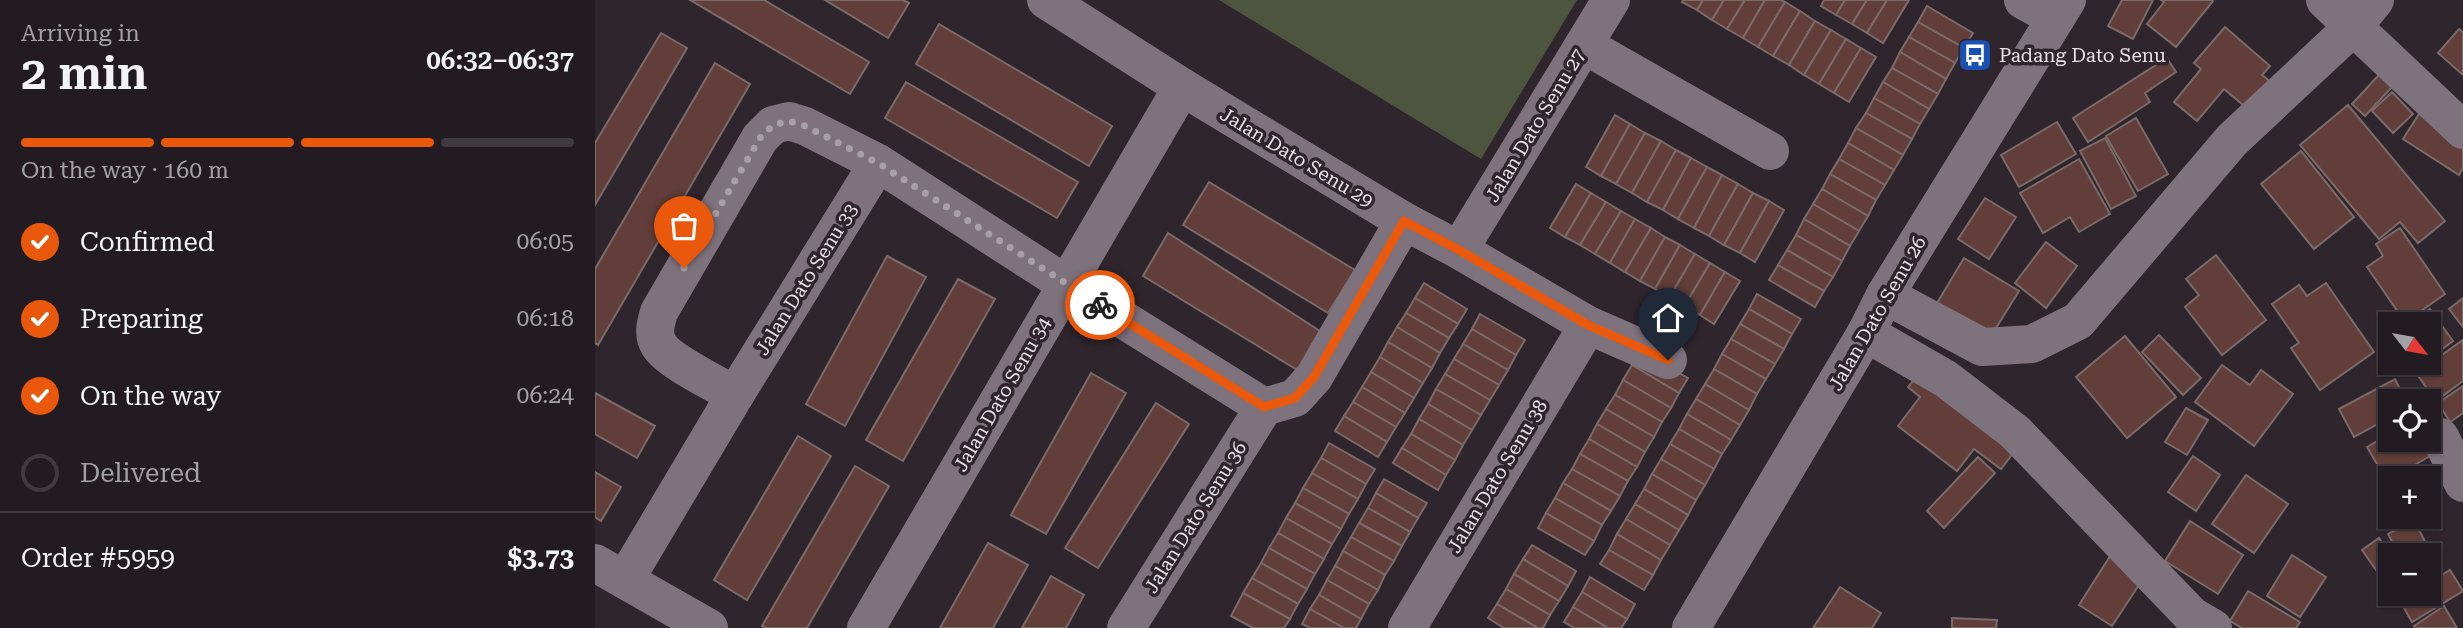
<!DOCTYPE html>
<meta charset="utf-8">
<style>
:root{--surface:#221c22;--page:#2e292f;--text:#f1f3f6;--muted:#a2a1a5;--line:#3f3a40;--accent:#ea580c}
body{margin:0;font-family:"Roboto Serif",serif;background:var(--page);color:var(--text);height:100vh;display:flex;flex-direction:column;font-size:26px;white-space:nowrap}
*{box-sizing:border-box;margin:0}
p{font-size:23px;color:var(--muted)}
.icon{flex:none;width:38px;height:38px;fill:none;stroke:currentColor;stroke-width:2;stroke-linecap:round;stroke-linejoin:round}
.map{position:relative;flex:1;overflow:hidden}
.details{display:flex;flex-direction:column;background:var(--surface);width:595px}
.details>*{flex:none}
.needle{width:46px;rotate:121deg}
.fabs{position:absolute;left:1783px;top:312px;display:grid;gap:14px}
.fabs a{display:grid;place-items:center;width:63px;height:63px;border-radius:0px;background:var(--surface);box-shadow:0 2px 5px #0004,0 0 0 2px var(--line);font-size:35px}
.pin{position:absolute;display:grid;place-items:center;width:60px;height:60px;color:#fff;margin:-72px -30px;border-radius:50% 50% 50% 0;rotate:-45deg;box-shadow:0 0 7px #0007}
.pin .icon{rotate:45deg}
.courier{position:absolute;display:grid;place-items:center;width:70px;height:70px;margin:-35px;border:5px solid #ea580c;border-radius:50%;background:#fff;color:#222;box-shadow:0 2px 9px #0007}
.summary em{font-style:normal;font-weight:600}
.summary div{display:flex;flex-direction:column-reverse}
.summary{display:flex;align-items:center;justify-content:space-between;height:119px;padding:0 21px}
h1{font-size:46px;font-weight:600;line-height:52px}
.bar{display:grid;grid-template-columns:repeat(4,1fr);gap:10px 7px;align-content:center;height:84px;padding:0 21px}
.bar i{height:9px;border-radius:5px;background:var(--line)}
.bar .on{background:var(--accent)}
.bar p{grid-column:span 4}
.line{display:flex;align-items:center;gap:18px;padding:0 21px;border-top:2px solid var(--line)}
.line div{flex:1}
ol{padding:0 21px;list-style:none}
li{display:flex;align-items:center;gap:21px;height:77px}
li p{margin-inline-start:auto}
li .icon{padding:7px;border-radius:50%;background:var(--accent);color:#fff;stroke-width:4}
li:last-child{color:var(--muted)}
li i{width:38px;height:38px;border:4px solid var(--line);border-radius:50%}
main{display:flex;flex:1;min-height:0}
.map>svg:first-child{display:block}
.green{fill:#4e553f}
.building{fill:#613e39;stroke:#7a6a68;stroke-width:2}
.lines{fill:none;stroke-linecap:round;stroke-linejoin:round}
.minor{stroke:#7e727d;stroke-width:38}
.done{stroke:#a7a0a7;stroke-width:7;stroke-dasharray:0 12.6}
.route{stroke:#ea580c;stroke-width:9}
.labels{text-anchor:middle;stroke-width:7;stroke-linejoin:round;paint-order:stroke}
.poi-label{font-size:19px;fill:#e8e2e8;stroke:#2e252d;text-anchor:start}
.street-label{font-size:19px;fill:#e8e2e8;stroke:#2e252d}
</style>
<main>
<section class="details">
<div class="summary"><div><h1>2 min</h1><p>Arriving in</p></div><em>06:32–06:37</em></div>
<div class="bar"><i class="on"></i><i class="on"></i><i class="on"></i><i></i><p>On the way · 160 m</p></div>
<ol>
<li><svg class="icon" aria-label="check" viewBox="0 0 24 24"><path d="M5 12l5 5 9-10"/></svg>Confirmed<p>06:05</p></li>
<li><svg class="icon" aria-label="check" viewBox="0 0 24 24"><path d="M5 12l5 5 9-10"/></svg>Preparing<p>06:18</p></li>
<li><svg class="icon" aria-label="check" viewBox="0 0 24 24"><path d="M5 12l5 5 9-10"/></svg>On the way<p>06:24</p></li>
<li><i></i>Delivered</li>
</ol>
<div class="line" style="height:91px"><div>Order #5959</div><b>$3.73</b></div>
</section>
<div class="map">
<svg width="1868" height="628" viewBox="0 0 1868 628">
<rect width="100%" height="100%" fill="#2e252d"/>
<polygon class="green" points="624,0 982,0 886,159"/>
<g class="building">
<polygon points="95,0 169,0 274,62 255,94"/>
<polygon points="230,0 308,0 314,3 293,38"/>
<polygon points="1088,0 1108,0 1102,10 1087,2"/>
<polygon points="1108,0 1129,0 1117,20 1102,10"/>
<polygon points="1129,0 1150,0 1132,29 1117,20"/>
<polygon points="1150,0 1170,0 1148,38 1132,29"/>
<polygon points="1170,0 1186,0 1190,2 1163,47 1148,38"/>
<polygon points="1229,0 1250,0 1241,15 1226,6"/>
<polygon points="1250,0 1272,0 1257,24 1241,15"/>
<polygon points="1272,0 1292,0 1272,33 1257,24"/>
<polygon points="1292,0 1314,0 1288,43 1272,33"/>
<polygon points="1527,0 1558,0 1538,39 1513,26"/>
<polygon points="1566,0 1617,0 1618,1 1581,47 1552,24 1569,2"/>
<polygon points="1190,2 1205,11 1178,56 1163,47"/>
<polygon points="1332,6 1378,33 1369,48 1323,22"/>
<polygon points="1205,11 1220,21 1194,65 1178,56"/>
<polygon points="1220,21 1236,30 1209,75 1194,65"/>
<polygon points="1323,22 1369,48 1360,63 1314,37"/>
<polygon points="344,24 517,126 494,166 321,64"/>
<polygon points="1630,27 1675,66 1667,75 1683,88 1660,115 1629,89 1602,121 1579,102 1606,69 1599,63"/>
<polygon points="1864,29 1868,32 1868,75 1843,53"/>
<polygon points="1236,30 1251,39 1224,84 1209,75"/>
<polygon points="66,33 92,48 0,205 0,143"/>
<polygon points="1314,37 1360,63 1351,79 1305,52"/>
<polygon points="1251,39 1266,48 1239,93 1224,84"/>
<polygon points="1266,48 1281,57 1254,102 1239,93"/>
<polygon points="1305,52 1351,79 1343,94 1297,68"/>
<polygon points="1572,58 1581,72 1550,93 1555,102 1493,142 1478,118"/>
<polygon points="120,63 155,84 3,345 0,343 0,269"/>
<polygon points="1795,63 1808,75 1770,116 1757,104"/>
<polygon points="1297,68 1343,94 1334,109 1288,82"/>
<polygon points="311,82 483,182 462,218 290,118"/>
<polygon points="1288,82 1334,109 1325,124 1279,98"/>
<polygon points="1797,92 1818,114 1798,133 1777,111"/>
<polygon points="1279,98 1325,124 1317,139 1271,113"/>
<polygon points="1753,105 1850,221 1823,243 1805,222 1784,239 1705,145"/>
<polygon points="1271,113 1317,139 1308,155 1261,128"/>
<polygon points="1824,114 1868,142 1868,168 1864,175 1808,139"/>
<polygon points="1020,115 1035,124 1006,176 991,167"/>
<polygon points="1541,118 1573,174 1543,191 1511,136"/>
<polygon points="1462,122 1481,154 1424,187 1406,155"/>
<polygon points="1035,124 1050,133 1021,184 1006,176"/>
<polygon points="1261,128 1308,155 1299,170 1253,143"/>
<polygon points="1050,133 1066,141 1037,193 1021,184"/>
<polygon points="1510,138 1541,196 1516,209 1485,151"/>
<polygon points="1066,141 1081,150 1052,202 1037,193"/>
<polygon points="1253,143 1299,170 1290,185 1244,159"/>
<polygon points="1081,150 1096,158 1068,210 1052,202"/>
<polygon points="1706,151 1759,217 1719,249 1666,184"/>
<polygon points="1096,158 1112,167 1083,219 1068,210"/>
<polygon points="1244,159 1290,185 1281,200 1235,174"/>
<polygon points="1484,159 1515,214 1484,232 1475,217 1448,233 1425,193"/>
<polygon points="1112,167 1127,175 1099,228 1083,219"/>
<polygon points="1235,174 1281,200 1273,216 1227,189"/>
<polygon points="1127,175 1143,184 1114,236 1099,228"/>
<polygon points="614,182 760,270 733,313 588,225"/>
<polygon points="981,184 996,193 970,237 955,228"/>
<polygon points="1143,184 1158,193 1129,245 1114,236"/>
<polygon points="1227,189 1273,216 1264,231 1218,204"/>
<polygon points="996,193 1011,202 985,245 970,237"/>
<polygon points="1158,193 1174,201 1145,253 1129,245"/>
<polygon points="1390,198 1421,217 1394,259 1363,239"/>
<polygon points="1174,201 1189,210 1160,262 1145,253"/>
<polygon points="1011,202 1026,211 1000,254 985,245"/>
<polygon points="1218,204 1264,231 1255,246 1209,219"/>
<polygon points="1026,211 1040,219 1015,263 1000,254"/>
<polygon points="1040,219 1056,228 1030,272 1015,263"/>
<polygon points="1209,219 1255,246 1247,261 1201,235"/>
<polygon points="1056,228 1070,237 1045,281 1030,272"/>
<polygon points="1805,228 1850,294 1810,322 1772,267 1788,256 1781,244"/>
<polygon points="573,233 725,331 704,371 548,276"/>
<polygon points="1201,235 1247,261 1238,277 1192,250"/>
<polygon points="1070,237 1085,245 1060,289 1045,281"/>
<polygon points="1451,242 1482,266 1451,308 1420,283"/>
<polygon points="1085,245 1100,254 1074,298 1060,289"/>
<polygon points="1192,250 1238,277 1229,291 1183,265"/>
<polygon points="1100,254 1115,263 1089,307 1074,298"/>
<polygon points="1621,255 1671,320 1627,355 1590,307 1604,295 1591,279"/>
<polygon points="292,256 331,277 250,426 211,404"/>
<polygon points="1369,258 1424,291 1393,341 1339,308"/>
<polygon points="1115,263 1130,272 1105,315 1089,307"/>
<polygon points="1183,265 1229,291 1220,307 1174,280"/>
<polygon points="1130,272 1145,281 1119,324 1105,315"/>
<polygon points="363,279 400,299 308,461 271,440"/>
<polygon points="829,283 872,309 863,324 820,298"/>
<polygon points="1731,283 1779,352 1725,390 1696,348 1704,343 1677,304 1704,285 1712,296"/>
<polygon points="1162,294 1206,319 1197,334 1154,309"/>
<polygon points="820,298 863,324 854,338 811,313"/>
<polygon points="1868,298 1868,327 1854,309"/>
<polygon points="1154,309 1197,334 1189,349 1145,324"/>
<polygon points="1835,309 1858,341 1834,359 1834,324 1815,324"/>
<polygon points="811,313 854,338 845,353 802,327"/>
<polygon points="885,314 930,340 921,355 877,329"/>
<polygon points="1145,324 1189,349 1180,364 1136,339"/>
<polygon points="802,327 845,353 837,368 793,342"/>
<polygon points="877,329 921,355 913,370 868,344"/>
<polygon points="1564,335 1606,378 1588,395 1547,352"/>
<polygon points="1530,336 1581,397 1532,438 1481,377"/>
<polygon points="1136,339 1180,364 1171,379 1127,354"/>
<polygon points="1868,340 1868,381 1841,401 1821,373"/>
<polygon points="793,342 837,368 828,383 785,357"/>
<polygon points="868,344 913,370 904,385 859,359"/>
<polygon points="1045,351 1093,378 1084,393 1037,365"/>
<polygon points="1127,354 1171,379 1162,394 1119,369"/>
<polygon points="785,357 828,383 819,398 776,372"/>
<polygon points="859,359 904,385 895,400 850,374"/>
<polygon points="1037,365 1084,393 1076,408 1028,380"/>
<polygon points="1627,365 1655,385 1666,370 1698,394 1659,446 1600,402"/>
<polygon points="1119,369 1162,394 1154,410 1110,384"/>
<polygon points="1327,370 1425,444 1406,469 1379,449 1362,471 1303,426 1325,397 1313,387"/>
<polygon points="776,372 819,398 810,413 767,387"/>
<polygon points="496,373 531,393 451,534 416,515"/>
<polygon points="850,374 895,400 886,415 841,389"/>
<polygon points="1800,379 1811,401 1796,401 1796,417 1759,437 1744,409"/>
<polygon points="1028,380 1076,408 1067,422 1020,395"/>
<polygon points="1110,384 1154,410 1145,425 1101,399"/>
<polygon points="1868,386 1868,413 1855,422 1843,403"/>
<polygon points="767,387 810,413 801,427 758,402"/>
<polygon points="841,389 886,415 877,430 833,404"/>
<polygon points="0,393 60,426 42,458 0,434"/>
<polygon points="1020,395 1067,422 1059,437 1011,409"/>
<polygon points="1101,399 1145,425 1136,440 1092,414"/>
<polygon points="758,402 801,427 792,442 749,416"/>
<polygon points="561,403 594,424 503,568 470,548"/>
<polygon points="833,404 877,430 868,445 824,419"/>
<polygon points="1591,408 1613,420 1592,455 1570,442"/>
<polygon points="1011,409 1059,437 1050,452 1002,424"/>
<polygon points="1092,414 1136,440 1127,454 1084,429"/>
<polygon points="749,416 792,442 783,457 740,431"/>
<polygon points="824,419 868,445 860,460 816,434"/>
<polygon points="1002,424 1050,452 1042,467 994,439"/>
<polygon points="1084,429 1127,454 1119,469 1075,444"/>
<polygon points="1796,433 1796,439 1834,439 1842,452 1792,481 1772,447"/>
<polygon points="816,434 860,460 851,475 807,448"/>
<polygon points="203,436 236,456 152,600 119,580"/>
<polygon points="994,439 1042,467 1033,481 985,454"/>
<polygon points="734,443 780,469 771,484 726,458"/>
<polygon points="1075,444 1119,469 1110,485 1066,459"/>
<polygon points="807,448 851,475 843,490 798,463"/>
<polygon points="985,454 1033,481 1025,496 977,469"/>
<polygon points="1598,456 1625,475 1601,511 1573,492"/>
<polygon points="1383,457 1400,473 1349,528 1332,511"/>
<polygon points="726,458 771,484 763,499 717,473"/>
<polygon points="1066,459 1110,485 1101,500 1057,474"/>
<polygon points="260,466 294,486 212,628 171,628 167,626"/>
<polygon points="977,469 1025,496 1016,511 968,483"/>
<polygon points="0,472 26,487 6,521 0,517"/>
<polygon points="717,473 763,499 754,514 708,488"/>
<polygon points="1057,474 1101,500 1093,515 1049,489"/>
<polygon points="1651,475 1693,504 1659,553 1617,524"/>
<polygon points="789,479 832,503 823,518 781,493"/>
<polygon points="968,483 1016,511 1007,525 960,498"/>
<polygon points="708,488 754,514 746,529 700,503"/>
<polygon points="1049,489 1093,515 1084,530 1040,504"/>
<polygon points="781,493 823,518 815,532 773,508"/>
<polygon points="960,498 1007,525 999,541 951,513"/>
<polygon points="700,503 746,529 737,544 691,518"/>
<polygon points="1040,504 1084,530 1075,545 1031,519"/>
<polygon points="773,508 815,532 807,546 764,523"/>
<polygon points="951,513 999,541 990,555 943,528"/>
<polygon points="691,518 737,544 729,559 683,533"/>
<polygon points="1031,519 1075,545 1066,560 1022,534"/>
<polygon points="1819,520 1842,565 1834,569 1834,555 1804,555 1793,534"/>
<polygon points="1595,521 1648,555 1623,594 1570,561"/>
<polygon points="764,523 807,546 799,561 756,537"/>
<polygon points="683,533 729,559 720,574 674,548"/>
<polygon points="1022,534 1066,560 1058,575 1014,550"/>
<polygon points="756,537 799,561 790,575 748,551"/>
<polygon points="1784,538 1796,555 1796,570 1786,577 1767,550"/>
<polygon points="393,543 433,565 398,628 345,628"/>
<polygon points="937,545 981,571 973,586 928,559"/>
<polygon points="674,548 720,574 712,589 666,563"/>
<polygon points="1014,550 1058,575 1049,590 1005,564"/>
<polygon points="748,551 790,575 783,590 740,566"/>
<polygon points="1517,553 1546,582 1517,626 1484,605"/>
<polygon points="1697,555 1731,577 1705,617 1672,596"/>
<polygon points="928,559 973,586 964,601 919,574"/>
<polygon points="666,563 712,589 703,604 657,578"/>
<polygon points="740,566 783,590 774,604 732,580"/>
<polygon points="1855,570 1868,591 1817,622 1805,601 1817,593 1834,593 1834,583"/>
<polygon points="919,574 964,601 955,615 911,589"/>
<polygon points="456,576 489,595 471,628 427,628"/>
<polygon points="995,577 1040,604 1032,619 987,592"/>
<polygon points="657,578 703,604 695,619 648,593"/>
<polygon points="732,580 774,604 766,619 724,595"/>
<polygon points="1245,587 1286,613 1277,628 1218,628"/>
<polygon points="911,589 955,615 948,628 943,628 902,604"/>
<polygon points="1653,591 1705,622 1701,628 1647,628 1635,621"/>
<polygon points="987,592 1032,619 1026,628 1013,628 978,607"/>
<polygon points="648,593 695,619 689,628 658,628 636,616"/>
<polygon points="724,595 766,619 761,628 749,628 715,609"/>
<polygon points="902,604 943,628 909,628 893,618"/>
<polygon points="1849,606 1862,628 1820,628 1819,626"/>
<polygon points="978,607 1013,628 979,628 969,622"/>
<polygon points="715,609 749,628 715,628 707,624"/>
<polygon points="1357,618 1402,620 1401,628 1357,628"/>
</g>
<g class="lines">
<g class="minor">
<polyline points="451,0 587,87 809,221 864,250 993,325 1073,360"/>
<polyline points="1428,0 1461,18"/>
<polyline points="1730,0 1868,130"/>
<polyline points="989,45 1175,151"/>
<polyline points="864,250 1016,0"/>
<polyline points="1290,295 1387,347 1437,344 1483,321 1637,140 1759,26 1780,0"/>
<polyline points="1271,333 1351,379 1420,432 1596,615 1618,628"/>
<path d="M140,395C122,384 73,361 64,345C57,334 61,323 64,312L165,138L178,125L194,121L210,126L283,163L471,284L669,407"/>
<polyline points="1845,437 1868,483"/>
<polyline points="0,563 114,628"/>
<polyline points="30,580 140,395 283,163"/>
<polyline points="271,628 587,87"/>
<polyline points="531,628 669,407 700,398 719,377 809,221"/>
<polyline points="812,628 993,325"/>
<polyline points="1096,628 1271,333 1290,295 1472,0"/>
</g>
</g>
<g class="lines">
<polyline class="done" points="89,268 165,138 178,125 194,121 210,126 283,163 505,305"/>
<polyline class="route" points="505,305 669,407 700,398 719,377 809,221 864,250 993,325 1073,360"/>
</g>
<defs>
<g id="bus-square" transform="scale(1.75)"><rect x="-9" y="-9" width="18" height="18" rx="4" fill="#1a4fb4" stroke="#2e252d"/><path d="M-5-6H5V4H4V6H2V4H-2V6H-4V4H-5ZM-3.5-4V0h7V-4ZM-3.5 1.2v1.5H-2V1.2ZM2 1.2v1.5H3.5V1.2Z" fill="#fff"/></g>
</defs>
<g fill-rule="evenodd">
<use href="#bus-square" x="1380" y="55"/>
</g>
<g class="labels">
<g class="poi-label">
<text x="1404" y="62">Padang Dato Senu</text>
</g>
<g class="street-label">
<text transform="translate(940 125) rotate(-59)" y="7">Jalan Dato Senu 27</text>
<text transform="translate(702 157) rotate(31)" y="7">Jalan Dato Senu 29</text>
<text transform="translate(211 279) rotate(-58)" y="7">Jalan Dato Senu 33</text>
<text transform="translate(1282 313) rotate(-60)" y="7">Jalan Dato Senu 26</text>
<text transform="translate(407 394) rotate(-60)" y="7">Jalan Dato Senu 34</text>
<text transform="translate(902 476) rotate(-59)" y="7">Jalan Dato Senu 38</text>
<text transform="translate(600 517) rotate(-58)" y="7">Jalan Dato Senu 36</text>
</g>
</g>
</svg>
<div class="fabs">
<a><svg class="needle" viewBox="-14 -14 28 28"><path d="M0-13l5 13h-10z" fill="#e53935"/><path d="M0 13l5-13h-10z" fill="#a2a1a5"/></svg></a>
<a><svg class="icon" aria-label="locate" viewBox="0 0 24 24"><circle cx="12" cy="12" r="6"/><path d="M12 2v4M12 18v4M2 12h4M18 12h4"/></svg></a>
<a>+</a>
<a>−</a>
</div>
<div class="pin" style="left:89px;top:268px;background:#ea580c"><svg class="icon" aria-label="bag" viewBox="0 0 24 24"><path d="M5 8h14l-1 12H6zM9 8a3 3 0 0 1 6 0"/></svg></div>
<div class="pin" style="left:1073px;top:360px;background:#1f2937"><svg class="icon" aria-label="home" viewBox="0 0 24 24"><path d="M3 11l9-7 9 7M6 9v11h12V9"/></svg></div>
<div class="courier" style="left:505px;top:305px"><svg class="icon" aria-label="bike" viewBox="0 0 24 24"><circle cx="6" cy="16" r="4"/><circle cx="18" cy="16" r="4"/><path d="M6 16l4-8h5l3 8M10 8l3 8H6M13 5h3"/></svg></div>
</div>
</main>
